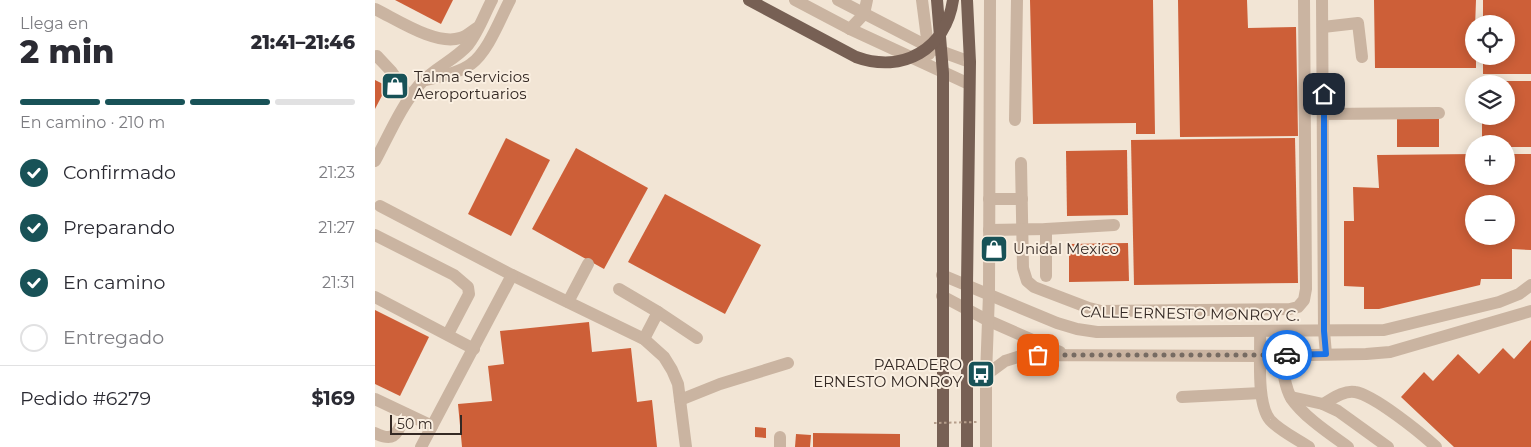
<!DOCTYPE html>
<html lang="es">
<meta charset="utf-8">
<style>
:root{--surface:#fff;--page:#f2f2f3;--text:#2b2b33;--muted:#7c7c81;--line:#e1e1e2;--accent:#185257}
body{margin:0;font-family:Montserrat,sans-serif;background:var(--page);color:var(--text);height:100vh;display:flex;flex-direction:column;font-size:19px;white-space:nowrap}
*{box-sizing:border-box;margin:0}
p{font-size:16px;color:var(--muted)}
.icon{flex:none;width:28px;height:28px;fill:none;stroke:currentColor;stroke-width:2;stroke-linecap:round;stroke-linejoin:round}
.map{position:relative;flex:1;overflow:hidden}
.details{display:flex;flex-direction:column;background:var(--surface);width:375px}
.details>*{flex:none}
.tools{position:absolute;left:1090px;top:15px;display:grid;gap:10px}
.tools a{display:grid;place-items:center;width:50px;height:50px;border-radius:50%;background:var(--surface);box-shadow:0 2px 12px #0003;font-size:25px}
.scale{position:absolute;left:15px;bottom:12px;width:72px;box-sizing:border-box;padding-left:5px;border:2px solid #342924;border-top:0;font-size:14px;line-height:18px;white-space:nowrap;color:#342924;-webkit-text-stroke:4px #faefe1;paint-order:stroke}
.pin{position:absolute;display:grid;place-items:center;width:42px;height:42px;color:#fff;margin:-21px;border-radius:10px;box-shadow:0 2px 8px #0006}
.courier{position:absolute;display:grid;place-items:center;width:50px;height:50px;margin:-25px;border:4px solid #1a73e8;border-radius:50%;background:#fff;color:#222;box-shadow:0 1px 6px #0007}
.head em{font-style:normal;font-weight:800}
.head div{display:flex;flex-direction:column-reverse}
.head{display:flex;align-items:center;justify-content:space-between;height:85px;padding:0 20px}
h1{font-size:32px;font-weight:800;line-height:38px}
.bar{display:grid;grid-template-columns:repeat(4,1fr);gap:8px 5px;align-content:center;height:60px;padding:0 20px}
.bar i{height:6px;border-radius:4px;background:var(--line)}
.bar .on{background:var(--accent)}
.bar p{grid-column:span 4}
.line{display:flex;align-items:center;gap:12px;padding:0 20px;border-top:1px solid var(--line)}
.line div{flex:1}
ol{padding:0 20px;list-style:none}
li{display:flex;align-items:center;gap:15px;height:55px}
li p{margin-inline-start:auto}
li .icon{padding:5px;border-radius:50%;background:var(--accent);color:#fff;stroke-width:4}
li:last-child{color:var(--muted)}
li i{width:28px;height:28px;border:2px solid var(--line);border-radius:50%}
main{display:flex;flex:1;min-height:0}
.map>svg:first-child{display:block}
.building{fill:#cd5f38;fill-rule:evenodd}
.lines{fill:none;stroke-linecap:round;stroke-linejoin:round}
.minor{stroke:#cab4a1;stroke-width:12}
.major{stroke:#776054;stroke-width:12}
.path-bridge{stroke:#b69e8b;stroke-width:2;stroke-dasharray:2.5 2.5;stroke-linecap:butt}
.major-bridge{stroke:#776054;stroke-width:12}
.done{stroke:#766b62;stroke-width:5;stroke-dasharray:0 9}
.route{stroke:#1a73e8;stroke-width:6}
.labels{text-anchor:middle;stroke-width:4;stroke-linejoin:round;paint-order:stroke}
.poi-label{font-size:15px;fill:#342924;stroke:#faefe1;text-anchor:start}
.street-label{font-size:15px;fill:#342924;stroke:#faefe1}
</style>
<main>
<section class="details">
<div class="head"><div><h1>2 min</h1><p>Llega en</p></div><em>21:41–21:46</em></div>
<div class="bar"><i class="on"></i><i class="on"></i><i class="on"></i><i></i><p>En camino · 210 m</p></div>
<ol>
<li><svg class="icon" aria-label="check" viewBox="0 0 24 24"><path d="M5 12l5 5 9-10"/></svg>Confirmado<p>21:23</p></li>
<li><svg class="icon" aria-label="check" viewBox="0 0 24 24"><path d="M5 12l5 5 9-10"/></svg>Preparando<p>21:27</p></li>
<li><svg class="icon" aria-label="check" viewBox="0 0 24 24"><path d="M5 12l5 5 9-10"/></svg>En camino<p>21:31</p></li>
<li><i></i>Entregado</li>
</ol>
<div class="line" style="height:65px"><div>Pedido #6279</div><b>$169</b></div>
</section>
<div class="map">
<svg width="1156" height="447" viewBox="0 0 1156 447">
<rect width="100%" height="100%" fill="#f2e5d5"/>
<g class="building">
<polygon points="20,0 78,0 66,24"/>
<polygon points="655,0 778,0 780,134 761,134 761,123 658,124"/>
<polygon points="803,0 872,0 873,28 921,27 923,136 805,137"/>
<polygon points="999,0 1101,0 1099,56 1101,56 1101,68 1000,68"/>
<polygon points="1108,0 1156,0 1156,74 1108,74 1108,56 1131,56 1131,24 1108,24"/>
<polygon points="0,80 12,86 0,109"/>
<polygon points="1107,81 1156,81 1156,147 1131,147 1131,144 1107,144 1107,116 1131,116 1131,84 1107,84"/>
<rect x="1022" y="117" width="42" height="30"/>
<polygon points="131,138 175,160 136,236 93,214"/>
<polygon points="920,138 923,283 759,285 756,140"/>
<polygon points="201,148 273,188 229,269 157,229"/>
<polygon points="752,150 753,215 692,216 691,151"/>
<path d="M1099,154V176H1131V154H1156V250L1137,249V279H1106L1105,285L1004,309H989V287L969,286V221H979L978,187L1004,188L1002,155ZM1099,204H1131V236H1099Z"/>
<polygon points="290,194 386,245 350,314 253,262"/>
<polygon points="753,243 754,281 694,282 694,244"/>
<polygon points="0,310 54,337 25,396 0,384"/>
<polygon points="214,322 217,352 256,348 262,402 277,400 282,447 87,447 83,404 117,401 113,366 129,364 125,331"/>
<polygon points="1156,340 1156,447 1079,447 1026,397 1049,372 1058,381 1083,354 1104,374 1128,348 1139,359"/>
<polygon points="380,427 391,428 391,438 380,437"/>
<polygon points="438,433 525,434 525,447 438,447"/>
<polygon points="421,434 436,435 435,447 420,447"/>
</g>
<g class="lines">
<g class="minor">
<polyline points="420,0 475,29 594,84"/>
<polyline points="463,0 554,47 595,62"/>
<polyline points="547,0 554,54"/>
<polyline points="947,0 949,331 951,354"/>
<path d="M0,9C21,19 61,46 85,38C91,37 97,31 102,28"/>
<polyline points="948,27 983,23 987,57"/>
<polyline points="475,29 489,14 492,0"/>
<polyline points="2,56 16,71 34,97"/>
<path d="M51,80C66,76 84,73 96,64C113,52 125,19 135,0"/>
<polyline points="949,114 1064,113"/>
<polyline points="640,120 642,0"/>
<path d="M0,161C14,135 26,106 45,84C59,68 80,60 93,45C103,33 110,13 117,0"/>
<polyline points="646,163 648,268 652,281 659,287 714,308 726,311 915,309 923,307 929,300 931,289 929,0"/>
<polyline points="614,199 647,199"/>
<polyline points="5,206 137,275 269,339 289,357 297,370 303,384 311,447"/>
<polyline points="614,230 671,229 739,225"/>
<polyline points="0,235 79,275 93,287 94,294 73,334"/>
<polyline points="567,275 682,323 702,329 722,332 1009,330 1124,302 1144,294 1156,285"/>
<polyline points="671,276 671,229"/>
<polyline points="244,289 283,312"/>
<polyline points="567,296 612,320 685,352"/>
<polyline points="0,297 99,349"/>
<polyline points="193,302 213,264"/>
<path d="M885,332C886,354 881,403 895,420C905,431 922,439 934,447"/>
<polyline points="269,339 283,312 322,338"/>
<path d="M906,355C908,369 909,385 916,398C929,417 955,434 973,447"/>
<polyline points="611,375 630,361 649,355 886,356 991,354 1015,352 1156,311"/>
<polyline points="807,397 886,393"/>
<polyline points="916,397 948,404 963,411 1013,447"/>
<polyline points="0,399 57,426"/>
<polyline points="305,400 345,384 413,363"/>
<path d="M948,404C957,399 969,390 980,392C999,395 1046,433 1061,447"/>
<path d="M0,433C22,444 22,431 31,414"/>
<polyline points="46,447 137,275"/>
<polyline points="405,447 405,437"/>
<polyline points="611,447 611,375 614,294 615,0"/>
</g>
<g class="major">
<polyline points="562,0 568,73 568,447"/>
<polyline points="592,0 595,62 592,284 592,447"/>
</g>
<polyline class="path-bridge" points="559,423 602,422"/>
<path class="major-bridge" d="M374,0L481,57C528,74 571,49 578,0"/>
</g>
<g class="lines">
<polyline class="done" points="663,355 912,355"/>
<polyline class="route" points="912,355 951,354 949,331 949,94"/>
</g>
<defs>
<g id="shop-square" transform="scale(1.4375)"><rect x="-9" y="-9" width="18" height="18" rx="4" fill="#185257" stroke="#faefe1"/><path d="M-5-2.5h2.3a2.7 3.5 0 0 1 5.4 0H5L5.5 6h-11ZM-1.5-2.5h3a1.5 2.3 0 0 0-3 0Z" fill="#fff"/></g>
<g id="bus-square" transform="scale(1.4375)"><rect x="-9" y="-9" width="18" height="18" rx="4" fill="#185257" stroke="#faefe1"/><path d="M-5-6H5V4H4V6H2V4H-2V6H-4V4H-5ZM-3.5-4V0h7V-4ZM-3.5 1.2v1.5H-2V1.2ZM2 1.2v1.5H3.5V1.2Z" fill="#fff"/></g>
</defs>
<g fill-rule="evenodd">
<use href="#shop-square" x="20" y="86"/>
<use href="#shop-square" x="619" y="249"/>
<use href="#bus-square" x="606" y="374"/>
</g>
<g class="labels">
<g class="poi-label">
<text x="39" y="82">Talma Servicios<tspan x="39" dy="17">Aeroportuarios</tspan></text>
<text x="638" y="254">Unidal Mexico</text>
<text x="587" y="370" text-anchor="end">PARADERO<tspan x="587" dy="17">ERNESTO MONROY</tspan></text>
</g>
<g class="street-label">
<text transform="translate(815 314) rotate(1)" y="5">CALLE ERNESTO MONROY C.</text>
</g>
</g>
</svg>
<div class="tools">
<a><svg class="icon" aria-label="locate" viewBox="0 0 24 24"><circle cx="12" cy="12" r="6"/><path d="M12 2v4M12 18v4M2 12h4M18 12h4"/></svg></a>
<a><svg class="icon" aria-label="layers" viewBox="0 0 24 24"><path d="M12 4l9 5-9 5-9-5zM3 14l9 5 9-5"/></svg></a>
<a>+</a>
<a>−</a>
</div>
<div class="scale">50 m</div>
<div class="pin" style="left:663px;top:355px;background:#ea580c"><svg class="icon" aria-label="bag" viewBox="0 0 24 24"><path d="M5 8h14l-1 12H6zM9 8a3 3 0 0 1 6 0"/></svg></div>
<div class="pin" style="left:949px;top:94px;background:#1f2937"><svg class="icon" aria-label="home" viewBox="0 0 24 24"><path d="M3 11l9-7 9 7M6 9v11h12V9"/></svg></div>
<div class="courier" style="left:912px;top:355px"><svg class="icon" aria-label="car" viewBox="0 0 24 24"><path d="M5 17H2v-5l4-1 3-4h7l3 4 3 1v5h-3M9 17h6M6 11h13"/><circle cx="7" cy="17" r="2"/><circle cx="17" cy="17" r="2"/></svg></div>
</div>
</main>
